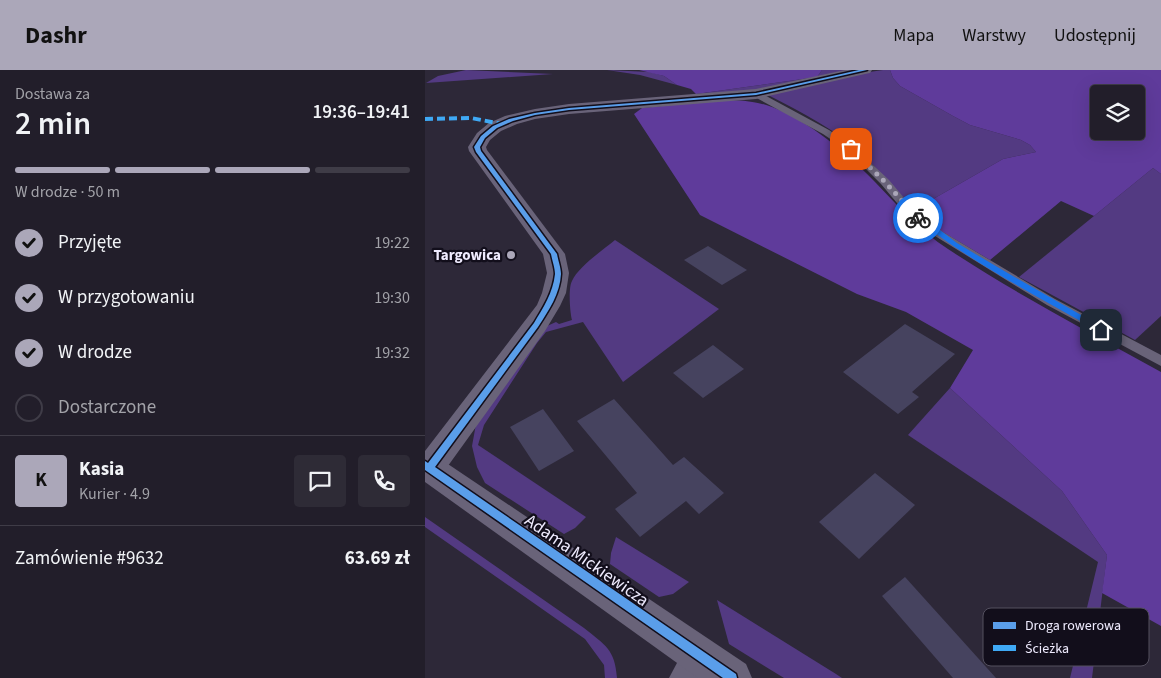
<!DOCTYPE html>
<html lang="pl">
<meta charset="utf-8">
<style>
:root{--surface:#221e2a;--page:#2e2b36;--text:#f1f3f6;--muted:#a2a2a8;--line:#3f3c47;--accent:#aba7b9}
body{margin:0;font-family:"Source Sans 3",sans-serif;background:var(--page);color:var(--text);height:100vh;display:flex;flex-direction:column;font-size:19px;white-space:nowrap}
*{box-sizing:border-box;margin:0}
p{font-size:16px;color:var(--muted)}
.icon{flex:none;width:28px;height:28px;fill:none;stroke:currentColor;stroke-width:2;stroke-linecap:round;stroke-linejoin:round}
.map{position:relative;flex:1;overflow:hidden}
.side{display:flex;flex-direction:column;background:var(--surface);width:425px}
.side>*{flex:none}
.buttons{position:absolute;left:665px;top:15px;display:grid;gap:10px}
.buttons a{display:grid;place-items:center;width:55px;height:55px;border-radius:5px;background:var(--surface);box-shadow:0 5px 20px #0002,0 0 0 1px var(--line);font-size:25px}
.pin{position:absolute;display:grid;place-items:center;width:42px;height:42px;color:#fff;margin:-21px;border-radius:10px;box-shadow:0 2px 8px #0006}
.courier{position:absolute;display:grid;place-items:center;width:50px;height:50px;margin:-25px;border:4px solid #1a73e8;border-radius:50%;background:#fff;color:#222;box-shadow:0 1px 6px #0007}
.headline em{font-style:normal;font-weight:600}
.headline div{display:flex;flex-direction:column-reverse}
.headline{display:flex;align-items:center;justify-content:space-between;height:85px;padding:0 15px}
h1{font-size:32px;font-weight:600;line-height:38px}
.bar{display:grid;grid-template-columns:repeat(4,1fr);gap:8px 5px;align-content:center;height:60px;padding:0 15px}
.bar i{height:6px;border-radius:4px;background:var(--line)}
.bar .selected{background:var(--accent)}
.bar p{grid-column:span 4}
.line{display:flex;align-items:center;gap:12px;padding:0 15px;border-top:1px solid var(--line)}
.line div{flex:1}
.round{display:grid;place-items:center;flex:none;width:52px;height:52px;border-radius:5px;background:var(--page)}
ol{padding:0 15px;list-style:none}
li{display:flex;align-items:center;gap:15px;height:55px}
li p{margin-inline-start:auto}
li .icon{padding:5px;border-radius:50%;background:var(--accent);color:#111;stroke-width:4}
li:last-child{color:var(--muted)}
li i{width:28px;height:28px;border:2px solid var(--line);border-radius:50%}
header{display:flex;align-items:center;gap:30px;box-sizing:border-box;height:70px;padding:0 25px;background:var(--accent);color:#111}
header strong{font-size:24px}
nav{display:flex;gap:28px;margin-inline-start:auto;font-size:18px}
main{display:flex;flex:1;min-height:0}
.map>svg:first-child{display:block}
.green{fill:#533a82}
.forest{fill:#5f3b9b;fill-rule:evenodd}
.building{fill:#46435f}
.lines{fill:none;stroke-linecap:round;stroke-linejoin:round}
.service{fill:#696379;fill-rule:evenodd}
.minor{fill:#696379;fill-rule:evenodd}
.tertiary{fill:#696379;fill-rule:evenodd}
.quiet{stroke:#3fa9f5;stroke-width:4;stroke-dasharray:8 4;stroke-linecap:butt}
.cycleway-casing{stroke:#120e1b;stroke-width:3}
.cycleway{fill:#5a9eea;fill-rule:evenodd}
.route{fill:#1a73e8}
.done{stroke:#aba7b9;stroke-width:5;stroke-dasharray:0 9}
.poi-dot{fill:#aba7b9;stroke:#120e1b;stroke-width:2}
.labels{text-anchor:middle;stroke-width:4.5;stroke-linejoin:round;paint-order:stroke}
.poi-label{font-size:15px;font-weight:bold;fill:#efebfe;stroke:#120e1b;text-anchor:end}
.near-street-label{font-size:18px;fill:#efebfe;stroke:#120e1b}
.key{fill:#120e1b;stroke:#54505f;stroke-width:1}
.key-label{font-size:14px;fill:#efebfe}
</style>
<header>
<strong>Dashr</strong>
<nav><a>Mapa</a><a>Warstwy</a><a>Udostępnij</a></nav>
</header>
<main>
<section class="side">
<div class="headline"><div><h1>2 min</h1><p>Dostawa za</p></div><em>19:36–19:41</em></div>
<div class="bar"><i class="selected"></i><i class="selected"></i><i class="selected"></i><i></i><p>W drodze · 50 m</p></div>
<ol>
<li><svg class="icon" aria-label="check" viewBox="0 0 24 24"><path d="M5 12l5 5 9-10"/></svg>Przyjęte<p>19:22</p></li>
<li><svg class="icon" aria-label="check" viewBox="0 0 24 24"><path d="M5 12l5 5 9-10"/></svg>W przygotowaniu<p>19:30</p></li>
<li><svg class="icon" aria-label="check" viewBox="0 0 24 24"><path d="M5 12l5 5 9-10"/></svg>W drodze<p>19:32</p></li>
<li><i></i>Dostarczone</li>
</ol>
<div class="line" style="height:90px"><b class="round" style="background:var(--accent);color:#111">K</b><div><b>Kasia</b><p>Kurier · 4.9</p></div><a class="round"><svg class="icon" aria-label="chat" viewBox="0 0 24 24"><path d="M4 5h16v11H9l-5 4z"/></svg></a><a class="round"><svg class="icon" aria-label="phone" viewBox="0 0 24 24"><path d="M5 4h4l2 5-3 2q2 4 5 5l2-3 5 2v4C11 20 4 13 5 4z"/></svg></a></div>
<div class="line" style="height:65px"><div>Zamówienie #9632</div><b>63.69 zł</b></div>
</section>
<div class="map">
<svg width="736" height="608" viewBox="0 0 736 608">
<rect width="100%" height="100%" fill="#2d2838"/>
<g class="green">
<polygon points="41,0 128,4 1,13 13,6"/>
<polygon points="182,0 225,2 239,6 252,15 215,5"/>
<polygon points="397,0 429,0 347,18 282,26 271,24 392,7"/>
<path d="M458,0H465L468,8L475,16L528,46L545,55L596,70L605,75L611,82L578,89L489,140C471,125 458,103 440,87C412,60 378,43 343,25L417,6Z"/>
<polygon points="728,98 736,104 736,246 710,270 594,207"/>
<path d="M190,170L294,239L198,312L158,252L121,262L112,273L59,355L53,375L161,447L150,458L139,464L60,413L52,397L47,376L51,354L122,256L131,252L134,254L147,250C145,243 143,218 147,211C153,197 178,180 190,170Z"/>
<polygon points="525,318 637,421 682,485 667,608 645,608 673,492 483,365"/>
<path d="M0,447L159,558C180,575 190,579 192,608H180L179,595L160,569L0,457Z"/>
<polygon points="191,467 264,512 248,524 234,527 185,494 186,483"/>
<polygon points="292,530 411,604 417,608 359,608 304,574"/>
</g>
<g class="forest">
<polygon points="214,0 397,0 392,7 271,24 266,19 252,15 239,6"/>
<path d="M465,0H736V104L728,98L669,146L636,131L565,190L511,158L489,140L578,89L611,82L605,75L596,70L545,55L528,46L475,16L468,8ZM674,24H711V61H674Z"/>
<path d="M298,30C315,30 331,31 347,37C383,50 424,85 450,112C473,136 495,161 523,179C591,224 664,262 736,302V556L677,523L682,485L637,421L525,318L548,280L481,242L432,224L275,145L209,44L217,38Z"/>
</g>
<g class="building">
<polygon points="283,176 322,200 297,215 259,190"/>
<polygon points="480,254 530,284 487,322 494,327 473,344 418,302"/>
<polygon points="288,275 319,299 278,328 248,303"/>
<polygon points="189,329 248,395 259,387 299,423 274,444 261,431 215,467 190,439 212,423 152,351"/>
<polygon points="118,339 149,381 114,401 85,357"/>
<polygon points="450,403 490,435 434,489 394,452"/>
<polygon points="480,507 571,608 528,608 457,526"/>
</g>
<g class="lines">
<polygon class="service" points="328,22 334,22 404,60 429,77 464,110 485,135 518,162 630,229 736,285 736,296 622,235 510,166 477,139 456,114 423,81 398,64 328,26"/>
<g class="minor">
<polygon points="420,0 447,0 445,3 440,4 331,29 144,44 110,49 92,54 76,61 65,70 61,77 62,80 140,184 144,203 141,223 135,236 120,261 15,407 4,411 0,409 0,381 112,235 117,223 122,203 118,184 44,81 43,77 52,63 64,53 80,46 110,39 144,34 331,19"/>
<polygon points="275,569 288,574 293,587 284,608 244,608 262,574"/>
</g>
<polygon class="tertiary" points="0,382 11,386 321,594 327,608 273,608 0,412"/>
<polyline class="quiet" points="0,49 46,48 77,54"/>
<g class="cycleway-casing">
<path id="cycleway" d="M434,0H442L331,25L144,40L110,45L88,51L72,58L60,68L55,77L56,81L132,184C133,190 136,198 136,204C135,224 124,240 113,257L10,397L311,604L312,608H298L0,400V391L3,393L109,253C118,238 128,223 130,204C130,198 127,190 126,184L51,82L49,77L56,66L68,56L84,49L110,43L144,38L331,23Z"/>
</g>
<use href="#cycleway" class="cycleway"/>
</g>
<path class="route" d="M491,147C499,146 524,167 532,173C580,202 630,230 679,258V261H673C612,226 547,193 491,149Z"/>
<g class="lines">
<polyline class="done" points="426,79 460,112 493,148"/>
</g>
<circle class="poi-dot" cx="86" cy="185" r="5"/>
<g class="labels">
<g class="poi-label">
<text x="76" y="190">Targowica</text>
</g>
<g class="near-street-label">
<text transform="translate(162 490) rotate(35)" y="6">Adama Mickiewicza</text>
</g>
</g>
<rect x="558" y="538" width="166" height="58" rx="8" class="key"/>
<rect x="568" y="552" width="23" height="7" fill="#5a9eea"/>
<rect x="568" y="575" width="23" height="6" fill="#3fa9f5"/>
<g class="key-label">
<text x="600" y="560">Droga rowerowa</text>
<text x="600" y="583">Ścieżka</text>
</g>
</svg>
<div class="buttons">
<a><svg class="icon" aria-label="layers" viewBox="0 0 24 24"><path d="M12 4l9 5-9 5-9-5zM3 14l9 5 9-5"/></svg></a>
</div>
<div class="pin" style="left:426px;top:79px;background:#ea580c"><svg class="icon" aria-label="bag" viewBox="0 0 24 24"><path d="M5 8h14l-1 12H6zM9 8a3 3 0 0 1 6 0"/></svg></div>
<div class="pin" style="left:676px;top:260px;background:#1f2937"><svg class="icon" aria-label="home" viewBox="0 0 24 24"><path d="M3 11l9-7 9 7M6 9v11h12V9"/></svg></div>
<div class="courier" style="left:493px;top:148px"><svg class="icon" aria-label="bike" viewBox="0 0 24 24"><circle cx="6" cy="16" r="4"/><circle cx="18" cy="16" r="4"/><path d="M6 16l4-8h5l3 8M10 8l3 8H6M13 5h3"/></svg></div>
</div>
</main>
